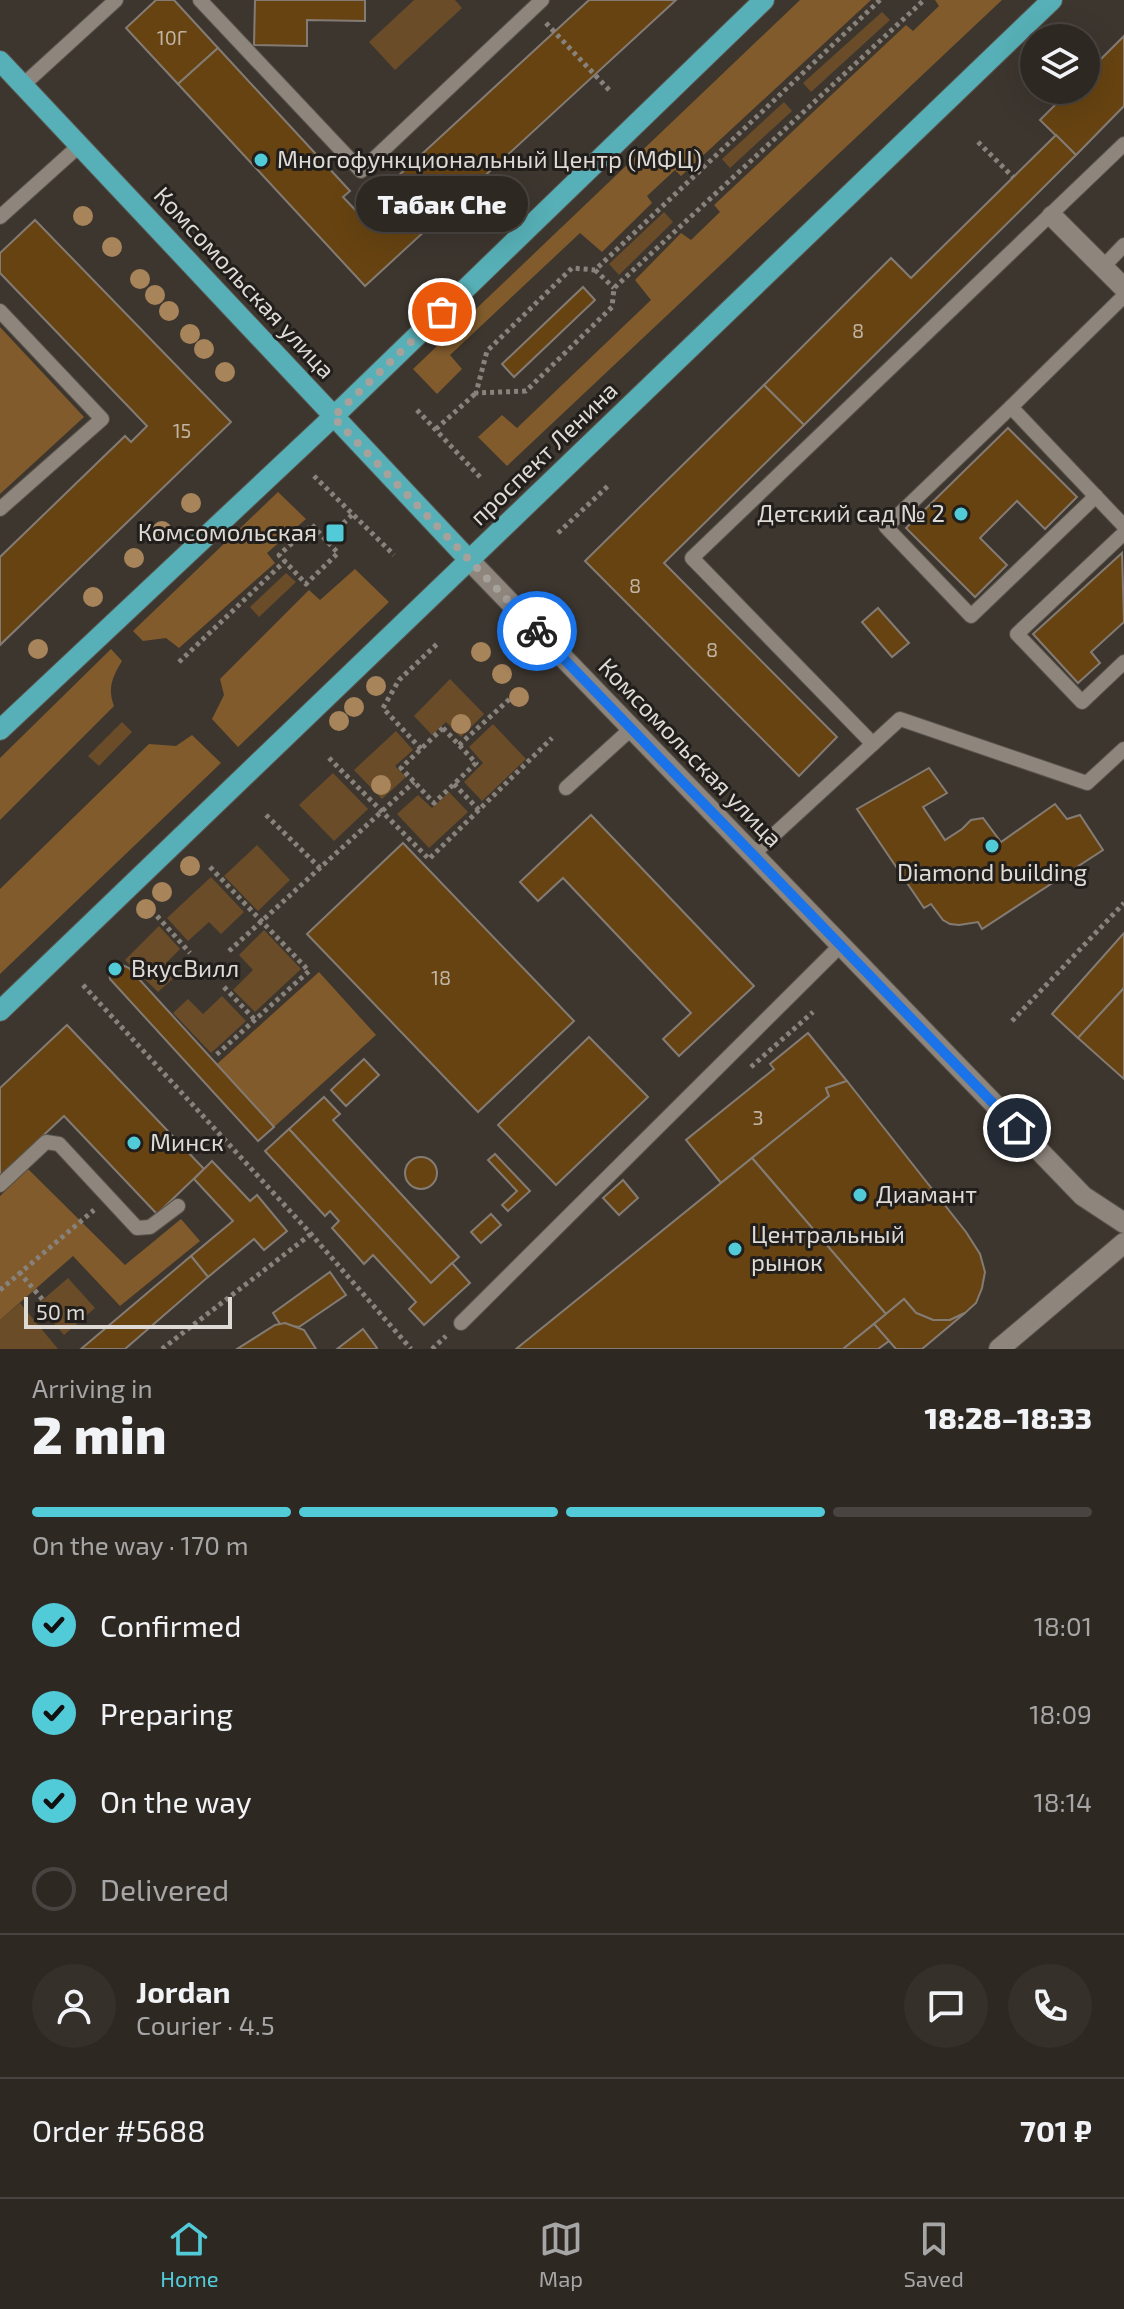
<!DOCTYPE html>
<meta charset="utf-8">
<style>
:root{--surface:#2e2823;--page:#36302b;--text:#f1f3f6;--muted:#a7a6a6;--line:#494441;--accent:#52cbd9}
body{margin:0;font-family:"Exo 2",sans-serif;background:var(--page);color:var(--text);height:100vh;display:flex;flex-direction:column;font-size:30px;white-space:nowrap}
*{box-sizing:border-box;margin:0}
p{font-size:26px;color:var(--muted)}
.icon{flex:none;width:44px;height:44px;fill:none;stroke:currentColor;stroke-width:2;stroke-linecap:round;stroke-linejoin:round}
.map{position:relative;height:1349px;overflow:hidden}
.drawer{display:flex;flex-direction:column;background:var(--surface);flex:1}
.drawer>*{flex:none}
.fabs{position:absolute;left:1020px;top:24px;display:grid;gap:16px}
.fabs a{display:grid;place-items:center;width:80px;height:80px;border-radius:50%;background:var(--surface);box-shadow:0 8px 32px #0002,0 0 0 2px var(--line);font-size:40px}
.scale{position:absolute;left:24px;bottom:20px;width:208px;box-sizing:border-box;padding-left:8px;border:4px solid #dedad5;border-top:0;font-size:22px;line-height:28px;white-space:nowrap;color:#dedad5;-webkit-text-stroke:6px #221e1b;paint-order:stroke}
.pin{position:absolute;display:grid;place-items:center;width:68px;height:68px;color:#fff;margin:-34px;border:4px solid #fff;border-radius:50%;box-shadow:0 2px 8px #0007}
.courier{position:absolute;display:grid;place-items:center;width:80px;height:80px;margin:-40px;border:6px solid #1a73e8;border-radius:50%;background:#fff;color:#222;box-shadow:0 2px 10px #0007}
.bubble{position:absolute;height:56px;border-radius:28px;background:var(--surface);box-shadow:0 8px 32px #0002,0 0 0 2px var(--line);font-size:26px;font-weight:800;line-height:56px;text-align:center}
.summary em{font-style:normal;font-weight:800}
.summary div{display:flex;flex-direction:column-reverse}
.summary{display:flex;align-items:center;justify-content:space-between;height:136px;padding:0 32px}
h1{font-size:52px;font-weight:800;line-height:60px}
.bar{display:grid;grid-template-columns:repeat(4,1fr);gap:12px 8px;align-content:center;height:96px;padding:0 32px}
.bar i{height:10px;border-radius:6px;background:var(--line)}
.bar .selected{background:var(--accent)}
.bar p{grid-column:span 4}
.line{display:flex;align-items:center;gap:20px;padding:0 32px;border-top:2px solid var(--line)}
.line div{flex:1}
.round{display:grid;place-items:center;flex:none;width:84px;height:84px;border-radius:42px;background:var(--page)}
ol{padding:0 32px;list-style:none}
li{display:flex;align-items:center;gap:24px;height:88px}
li p{margin-inline-start:auto}
li .icon{padding:8px;border-radius:50%;background:var(--accent);color:#111;stroke-width:4}
li:last-child{color:var(--muted)}
li i{width:44px;height:44px;border:4px solid var(--line);border-radius:50%}
.menu{display:flex;justify-content:space-around;align-items:center;height:112px;border-top:2px solid var(--line);background:var(--surface);font-size:22px;color:var(--muted)}
.menu a{display:grid;justify-items:center;gap:4px}
.menu .selected{color:var(--accent)}
.map>svg:first-child{display:block}
.green{fill:#6a4c29}
.forest{fill:#815b2c}
.building{fill:#674311;stroke:#847c74;stroke-width:2}
.lines{fill:none;stroke-linecap:round;stroke-linejoin:round}
.lane-casing{stroke:#58534c;stroke-width:16}
.street-casing{stroke:#58534c;stroke-width:22}
.secondary-casing{stroke:#58534c;stroke-width:22}
.primary-casing{stroke:#58534c;stroke-width:22}
.path{stroke:#88827c;stroke-width:5;stroke-dasharray:4 4;stroke-linecap:butt}
.lane{stroke:#8e867d;stroke-width:14}
.street{stroke:#8e867d;stroke-width:20}
.secondary{stroke:#8e867d;stroke-width:20}
.primary{stroke:#57b0b7;stroke-width:20}
.tree{fill:#a8845a}
.done{stroke:#a6a19b;stroke-width:8;stroke-dasharray:0 14.4}
.route{stroke:#1a73e8;stroke-width:10}
.poi-dot{fill:#52cbd9;stroke:#221e1b;stroke-width:3}
.labels{text-anchor:middle;stroke-width:6;stroke-linejoin:round;paint-order:stroke}
.number-label{font-size:20px;fill:#c0b4a4}
.poi-label{font-size:24px;fill:#dedad5;stroke:#221e1b;text-anchor:start}
.street-label{font-size:24px;fill:#dedad5;stroke:#221e1b}
</style>
<div class="map">
<svg width="1124" height="1349" viewBox="0 0 1124 1349">
<rect width="100%" height="100%" fill="#3d362f"/>
<g class="green">
<polygon points="414,0 455,0 462,8 395,70 369,42"/>
<polygon points="882,12 890,20 811,92 803,83"/>
<polygon points="784,102 792,111 730,168 722,159"/>
<polygon points="664,212 673,222 619,275 609,264"/>
<polygon points="286,573 296,582 259,617 250,607"/>
<polygon points="450,679 484,714 461,737 446,722 432,735 414,716"/>
<polygon points="122,722 132,732 99,766 88,756"/>
<polygon points="493,724 526,759 482,801 464,782 483,763 469,747"/>
<polygon points="396,731 413,750 395,766 406,777 382,799 354,770"/>
<polygon points="333,773 368,809 334,841 299,805"/>
<polygon points="449,792 468,812 429,848 397,814 418,795 432,808"/>
<polygon points="257,845 290,880 258,911 224,876"/>
<polygon points="211,877 244,912 221,934 209,922 188,941 167,918"/>
<polygon points="159,926 180,949 166,963 177,975 158,992 125,960"/>
<polygon points="264,930 301,969 255,1012 233,990 253,970 239,955"/>
<polygon points="222,996 246,1021 211,1053 173,1013 188,999 203,1014"/>
<polygon points="68,1278 95,1308 64,1335 38,1304"/>
<polygon points="20,1303 58,1349 0,1349 0,1320"/>
</g>
<g class="forest">
<polygon points="800,0 871,0 681,176 675,170 647,196 652,203 602,252 580,233 450,355 462,369 437,394 413,369"/>
<polygon points="935,0 1002,0 507,466 478,437 502,415 517,428 651,300 635,280 681,233 691,240 720,212 714,205 906,25 913,31 939,6"/>
<polygon points="0,327 84,417 0,494"/>
<polygon points="278,492 306,519 267,553 275,563 179,648 166,638 143,641 133,631"/>
<polygon points="355,569 389,602 238,747 212,719 224,695 220,679 309,590 320,600"/>
<path d="M111,649L122,661C113,676 107,688 114,706L0,820V758Z"/>
<polygon points="192,735 221,763 0,974 0,889 149,744 176,746"/>
<polygon points="319,972 376,1035 274,1127 217,1064"/>
<polygon points="28,1169 125,1265 181,1219 200,1241 120,1306 73,1256 0,1320 0,1196"/>
</g>
<g class="building">
<polygon points="156,0 174,0 218,48 178,84 126,28"/>
<polygon points="255,0 365,0 365,21 307,20 307,46 254,45"/>
<polygon points="589,0 676,0 365,286 178,84 218,48 350,191 343,197 363,218 377,205 372,200"/>
<polygon points="1124,36 1124,106 1076,155 1040,120 1070,90 1086,90 1086,74"/>
<polygon points="1056,135 1076,155 804,425 764,385 891,258 911,278"/>
<polygon points="35,220 231,422 0,645 0,557 125,436 131,442 147,426 0,273 0,253"/>
<polygon points="583,287 595,300 514,377 502,364"/>
<polygon points="764,385 804,425 664,563 837,737 799,776 585,561"/>
<polygon points="1008,428 1077,497 1045,529 1017,501 980,538 1007,565 975,597 906,528"/>
<polygon points="1122,553 1124,622 1091,652 1100,663 1078,683 1033,634"/>
<polygon points="878,608 909,643 892,657 862,622"/>
<polygon points="929,768 947,793 923,807 945,840 962,829 971,820 983,818 1001,842 1055,804 1067,819 1080,815 1103,850 982,929 978,922 959,925 950,924 943,920 931,904 924,908 857,809"/>
<polygon points="591,815 754,986 679,1056 663,1039 691,1013 563,878 538,901 520,882"/>
<polygon points="403,843 574,1021 478,1112 307,934"/>
<polygon points="1124,933 1124,988 1078,1038 1052,1014"/>
<polygon points="118,963 129,968 274,1127 258,1141 110,979 109,970"/>
<polygon points="1124,988 1124,1079 1078,1038"/>
<polygon points="67,1025 204,1169 157,1214 64,1116 0,1176 0,1088"/>
<polygon points="808,1033 847,1081 826,1088 829,1096 721,1183 686,1140 774,1069 770,1064"/>
<polygon points="589,1037 648,1097 556,1185 498,1125"/>
<polygon points="364,1059 379,1075 346,1106 331,1090"/>
<polygon points="847,1081 966,1232 980,1254 985,1272 982,1288 976,1303 965,1313 950,1320 933,1320 916,1313 904,1299 886,1314 752,1158 829,1096 826,1088"/>
<polygon points="324,1097 340,1114 333,1120 459,1257 431,1283 289,1129"/>
<polygon points="289,1129 431,1283 452,1263 470,1283 424,1325 409,1309 416,1302 373,1255 364,1264 332,1228 339,1221 330,1211 325,1216 265,1151"/>
<polygon points="495,1154 530,1191 508,1211 502,1205 517,1191 488,1160"/>
<circle cx="421" cy="1173" r="16"/>
<polygon points="752,1158 886,1314 843,1349 516,1349"/>
<polygon points="212,1161 250,1201 257,1195 287,1231 264,1250 254,1239 208,1277 191,1256 233,1221 194,1179"/>
<polygon points="623,1180 638,1198 619,1215 603,1198"/>
<polygon points="491,1214 501,1225 481,1243 471,1232"/>
<polygon points="191,1256 208,1277 125,1349 81,1349"/>
<polygon points="330,1272 346,1295 299,1327 280,1324 273,1313"/>
<polygon points="904,1299 916,1313 933,1320 950,1320 965,1313 922,1349 896,1349 874,1324"/>
<polygon points="285,1323 304,1330 316,1349 237,1349 275,1325"/>
<polygon points="874,1324 889,1341 878,1349 843,1349"/>
<polygon points="363,1329 377,1348 375,1349 337,1349"/>
</g>
<g class="lines">
<g class="lane-casing">
<g id="lane">
<polyline points="200,0 361,171 542,0"/>
<polyline points="23,85 116,0"/>
<polyline points="0,217 80,145"/>
<polyline points="1103,267 1124,245"/>
<polyline points="1124,296 1011,407 1124,526"/>
<polyline points="0,311 102,419 0,509"/>
<polyline points="1011,407 886,527 971,616 1096,496"/>
<polyline points="1124,533 1017,634 1082,702 1124,662"/>
<polyline points="873,744 692,558 1124,144"/>
<polyline points="566,788 631,729"/>
<polyline points="752,855 900,719 1087,783 1124,749"/>
<polyline points="0,1185 46,1142 59,1144 137,1228 150,1227 178,1206"/>
<polyline points="461,1323 840,946"/>
</g>
</g>
<g class="street-casing">
<polyline id="street" points="1052,216 1124,288"/>
</g>
<g class="secondary-casing">
<g id="secondary">
<polyline points="470,561 1083,1196 1124,1223"/>
<polyline points="999,1349 1124,1243"/>
</g>
</g>
<g class="primary-casing">
<g id="primary">
<polyline points="0,61 470,561"/>
<polyline points="0,730 333,417 764,0"/>
<polyline points="0,1011 1052,0"/>
</g>
</g>
<g class="path">
<polyline points="880,0 595,270 572,268 487,351 476,393 526,391 612,307 614,288 924,0"/>
<polyline points="546,23 611,92"/>
<polyline points="978,142 1013,177"/>
<polyline points="595,270 614,288"/>
<polyline points="417,410 480,477"/>
<polyline points="436,429 476,393"/>
<polyline points="314,476 394,555"/>
<polygon points="312,525 338,553 306,584 279,555"/>
<polyline points="558,533 610,484"/>
<polyline points="326,540 353,514"/>
<polyline points="179,662 285,561"/>
<polygon points="443,728 476,763 434,803 401,768"/>
<polyline points="459,745 513,696"/>
<polyline points="421,749 383,708 399,680 438,643"/>
<polyline points="329,758 429,859 552,738"/>
<polyline points="454,784 479,810"/>
<polyline points="266,815 320,868"/>
<polyline points="210,867 309,971 215,1056"/>
<polyline points="157,916 190,953"/>
<polyline points="229,951 414,782"/>
<polyline points="83,985 311,1234 411,1349"/>
<polyline points="224,987 255,1020"/>
<polyline points="1012,1021 1124,903"/>
<polyline points="751,1067 813,1012"/>
<polyline points="19,1272 43,1300"/>
<polyline points="0,1290 94,1210"/>
<polyline points="162,1349 311,1234"/>
<polyline points="432,1349 446,1336"/>
</g>
<use href="#lane" class="lane"/>
<use href="#street" class="street"/>
<use href="#secondary" class="secondary"/>
<use href="#primary" class="primary"/>
</g>
<g class="tree">
<circle cx="83" cy="216" r="10"/>
<circle cx="112" cy="247" r="10"/>
<circle cx="140" cy="279" r="10"/>
<circle cx="155" cy="295" r="10"/>
<circle cx="169" cy="311" r="10"/>
<circle cx="190" cy="334" r="10"/>
<circle cx="204" cy="349" r="10"/>
<circle cx="225" cy="372" r="10"/>
<circle cx="191" cy="503" r="10"/>
<circle cx="162" cy="531" r="10"/>
<circle cx="134" cy="558" r="10"/>
<circle cx="93" cy="597" r="10"/>
<circle cx="38" cy="649" r="10"/>
<circle cx="481" cy="652" r="10"/>
<circle cx="502" cy="674" r="10"/>
<circle cx="376" cy="686" r="10"/>
<circle cx="519" cy="697" r="10"/>
<circle cx="354" cy="707" r="10"/>
<circle cx="339" cy="721" r="10"/>
<circle cx="461" cy="724" r="10"/>
<circle cx="381" cy="785" r="10"/>
<circle cx="190" cy="866" r="10"/>
<circle cx="162" cy="892" r="10"/>
<circle cx="146" cy="909" r="10"/>
</g>
<g class="lines">
<polyline class="done" points="442,312 333,417 537,631"/>
<polyline class="route" points="537,631 1017,1128"/>
</g>
<g class="poi-dot">
<circle cx="261" cy="160" r="8"/>
<circle cx="961" cy="514" r="8"/>
<rect x="325" y="523" width="20" height="20" rx="4"/>
<circle cx="992" cy="846" r="8"/>
<circle cx="115" cy="969" r="8"/>
<circle cx="134" cy="1143" r="8"/>
<circle cx="860" cy="1195" r="8"/>
<circle cx="735" cy="1249" r="8"/>
</g>
<g class="labels">
<g class="number-label">
<text x="172" y="45">10Г</text>
<text x="858" y="338">8</text>
<text x="182" y="438">15</text>
<text x="635" y="593">8</text>
<text x="712" y="657">8</text>
<text x="441" y="985">18</text>
<text x="758" y="1125">3</text>
</g>
<g class="poi-label">
<text x="277" y="168">Многофункциональный Центр (МФЦ)</text>
<text x="945" y="522" text-anchor="end">Детский сад № 2</text>
<text x="317" y="541" text-anchor="end">Комсомольская</text>
<text x="992" y="881" text-anchor="middle">Diamond building</text>
<text x="131" y="977">ВкусВилл</text>
<text x="150" y="1151">Минск</text>
<text x="876" y="1203">Диамант</text>
<text x="751" y="1243">Центральный<tspan x="751" dy="28">рынок</tspan></text>
</g>
<g class="street-label">
<text transform="translate(244 283) rotate(47)" y="8">Комсомольская улица</text>
<text transform="translate(544 454) rotate(-44)" y="8">проспект Ленина</text>
<text transform="translate(690 753) rotate(46)" y="8">Комсомольская улица</text>
</g>
</g>
</svg>
<div class="fabs">
<a><svg class="icon" aria-label="layers" viewBox="0 0 24 24"><path d="M12 4l9 5-9 5-9-5zM3 14l9 5 9-5"/></svg></a>
</div>
<div class="scale">50 m</div>
<div class="pin" style="left:442px;top:312px;background:#ea580c"><svg class="icon" aria-label="bag" viewBox="0 0 24 24"><path d="M5 8h14l-1 12H6zM9 8a3 3 0 0 1 6 0"/></svg></div>
<div class="pin" style="left:1017px;top:1128px;background:#1f2937"><svg class="icon" aria-label="home" viewBox="0 0 24 24"><path d="M3 11l9-7 9 7M6 9v11h12V9"/></svg></div>
<div class="courier" style="left:537px;top:631px"><svg class="icon" aria-label="bike" viewBox="0 0 24 24"><circle cx="6" cy="16" r="4"/><circle cx="18" cy="16" r="4"/><path d="M6 16l4-8h5l3 8M10 8l3 8H6M13 5h3"/></svg></div>
<div class="bubble" style="left:356px;top:176px;width:172px">Табак Che</div>
</div>
<section class="drawer">
<div class="summary"><div><h1>2 min</h1><p>Arriving in</p></div><em>18:28–18:33</em></div>
<div class="bar"><i class="selected"></i><i class="selected"></i><i class="selected"></i><i></i><p>On the way · 170 m</p></div>
<ol>
<li><svg class="icon" aria-label="check" viewBox="0 0 24 24"><path d="M5 12l5 5 9-10"/></svg>Confirmed<p>18:01</p></li>
<li><svg class="icon" aria-label="check" viewBox="0 0 24 24"><path d="M5 12l5 5 9-10"/></svg>Preparing<p>18:09</p></li>
<li><svg class="icon" aria-label="check" viewBox="0 0 24 24"><path d="M5 12l5 5 9-10"/></svg>On the way<p>18:14</p></li>
<li><i></i>Delivered</li>
</ol>
<div class="line" style="height:144px"><a class="round"><svg class="icon" aria-label="person" viewBox="0 0 24 24"><circle cx="12" cy="8" r="4"/><path d="M4 21q1-7 8-7t8 7"/></svg></a><div><b>Jordan</b><p>Courier · 4.5</p></div><a class="round"><svg class="icon" aria-label="chat" viewBox="0 0 24 24"><path d="M4 5h16v11H9l-5 4z"/></svg></a><a class="round"><svg class="icon" aria-label="phone" viewBox="0 0 24 24"><path d="M5 4h4l2 5-3 2q2 4 5 5l2-3 5 2v4C11 20 4 13 5 4z"/></svg></a></div>
<div class="line" style="height:104px"><div>Order #5688</div><b>701 ₽</b></div>
</section>
<nav class="menu">
<a class="selected"><svg class="icon" aria-label="home" viewBox="0 0 24 24"><path d="M3 11l9-7 9 7M6 9v11h12V9"/></svg>Home</a>
<a><svg class="icon" aria-label="map" viewBox="0 0 24 24"><path d="M3 6l6-2 6 2 6-2v14l-6 2-6-2-6 2zM9 4v14M15 6v14"/></svg>Map</a>
<a><svg class="icon" aria-label="saved" viewBox="0 0 24 24"><path d="M7 4h10v16l-5-4-5 4z"/></svg>Saved</a>
</nav>
